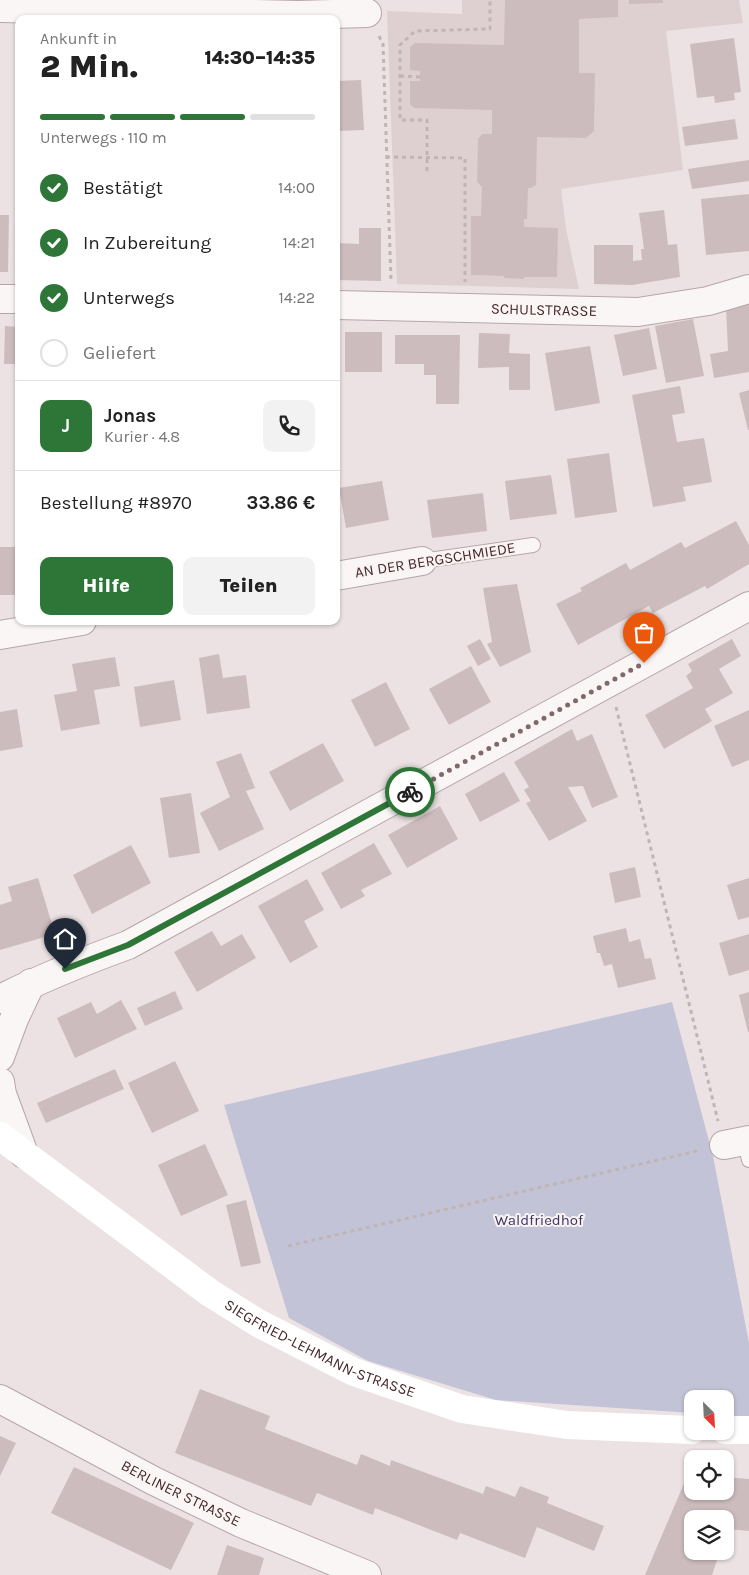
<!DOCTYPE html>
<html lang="de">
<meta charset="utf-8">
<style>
:root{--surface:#fff;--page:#f2f2f2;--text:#222;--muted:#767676;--line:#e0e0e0;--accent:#2e7638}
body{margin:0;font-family:Karla,sans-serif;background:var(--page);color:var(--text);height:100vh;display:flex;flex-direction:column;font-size:19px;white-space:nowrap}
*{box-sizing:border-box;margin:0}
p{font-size:16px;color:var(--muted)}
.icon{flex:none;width:28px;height:28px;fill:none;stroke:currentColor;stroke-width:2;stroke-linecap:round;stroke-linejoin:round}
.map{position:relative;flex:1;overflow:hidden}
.details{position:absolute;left:15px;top:15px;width:325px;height:610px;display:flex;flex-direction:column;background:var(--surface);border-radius:10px;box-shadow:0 1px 4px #0004}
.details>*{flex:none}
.needle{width:32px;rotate:156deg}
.tools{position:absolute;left:684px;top:1390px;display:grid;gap:10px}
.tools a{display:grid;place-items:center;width:50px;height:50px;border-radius:10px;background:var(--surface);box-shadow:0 1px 4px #0004;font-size:25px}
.pin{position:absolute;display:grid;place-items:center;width:42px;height:42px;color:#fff;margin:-51px -21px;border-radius:50% 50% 50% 0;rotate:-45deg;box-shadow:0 0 5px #0007}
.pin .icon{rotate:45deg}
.courier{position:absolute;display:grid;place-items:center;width:50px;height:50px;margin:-25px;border:4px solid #2e7638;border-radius:50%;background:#fff;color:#222;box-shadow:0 1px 6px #0007}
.overview em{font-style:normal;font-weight:800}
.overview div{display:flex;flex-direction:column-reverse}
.overview{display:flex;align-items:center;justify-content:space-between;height:85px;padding:0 25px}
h1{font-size:32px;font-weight:800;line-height:38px}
.bar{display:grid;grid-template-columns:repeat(4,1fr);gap:8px 5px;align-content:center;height:60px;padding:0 25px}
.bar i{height:6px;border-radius:4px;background:var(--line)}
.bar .active{background:var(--accent)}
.bar p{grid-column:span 4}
.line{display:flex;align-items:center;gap:12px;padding:0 25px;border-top:1px solid var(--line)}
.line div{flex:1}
.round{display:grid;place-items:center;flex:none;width:52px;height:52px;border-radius:10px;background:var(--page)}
ol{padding:0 25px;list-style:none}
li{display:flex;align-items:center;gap:15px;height:55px}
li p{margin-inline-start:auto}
li .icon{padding:5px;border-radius:50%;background:var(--accent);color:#fff;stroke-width:4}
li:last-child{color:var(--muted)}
li i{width:28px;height:28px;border:2px solid var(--line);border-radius:50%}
.action{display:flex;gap:10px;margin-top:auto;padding:10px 25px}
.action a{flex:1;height:58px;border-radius:10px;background:var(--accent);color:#fff;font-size:20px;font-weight:800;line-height:58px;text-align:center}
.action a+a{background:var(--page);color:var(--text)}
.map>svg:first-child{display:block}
.built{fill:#ded0d1}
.green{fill:#c3c3d7}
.building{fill:#cdbcbd}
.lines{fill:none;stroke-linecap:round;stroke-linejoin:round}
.service-casing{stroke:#b7a6a8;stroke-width:16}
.minor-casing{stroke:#b7a6a8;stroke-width:30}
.path{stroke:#c0b4b5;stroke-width:3;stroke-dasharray:4 4;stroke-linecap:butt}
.service{stroke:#faf6f6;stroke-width:14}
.minor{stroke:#faf6f6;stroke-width:28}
.secondary{stroke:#fff;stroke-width:28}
.done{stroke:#80696b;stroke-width:5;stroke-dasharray:0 9}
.route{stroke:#2e7638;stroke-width:6}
.labels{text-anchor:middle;stroke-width:4;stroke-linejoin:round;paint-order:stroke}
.street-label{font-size:15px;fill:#46282b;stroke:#f9f3f3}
.park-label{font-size:15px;fill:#393463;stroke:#f9f3f3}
</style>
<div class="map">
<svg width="749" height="1575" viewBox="0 0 749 1575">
<rect width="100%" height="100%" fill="#ece2e3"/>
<polygon class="built" points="462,0 739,0 743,23 666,31 683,170 561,189 566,229 579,289 397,284 387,11 462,14"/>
<polygon class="green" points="672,1002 713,1156 749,1343 749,1417 725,1415 725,1399 692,1399 692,1413 496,1400 368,1361 289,1318 224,1105"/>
<g class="building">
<polygon points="505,0 618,0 618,17 579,19 579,73 595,73 594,131 586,138 537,137 536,185 531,188 528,188 527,219 524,219 524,227 558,228 557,277 524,277 524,279 504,278 504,276 471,275 471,216 481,216 482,187 477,182 478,139 482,134 492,134 492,110 414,108 410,104 410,81 420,81 420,71 410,70 410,47 415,43 504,45"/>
<polygon points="629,0 663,0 663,3 629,4"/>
<polygon points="734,38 741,92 734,93 735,100 715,103 714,96 697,98 690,44"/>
<polygon points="361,80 364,130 336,131 336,81"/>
<polygon points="735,119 738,139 685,146 682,127"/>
<polygon points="749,160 749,181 692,189 688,169"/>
<polygon points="749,194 749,251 706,255 701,199"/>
<polygon points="664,210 668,245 677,244 680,277 632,285 594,284 594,245 633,245 633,261 642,260 641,249 644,249 639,213"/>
<polygon points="0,215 9,215 8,272 0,272"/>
<polygon points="359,228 381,228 381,281 336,280 336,243 359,244"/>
<polygon points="749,305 749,372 714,378 710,354 728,351 726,307"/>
<polygon points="693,319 704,376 666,383 655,326"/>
<polygon points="5,326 19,327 19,364 4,364"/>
<polygon points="649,328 657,369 623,376 614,335"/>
<rect x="345" y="332" width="37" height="40"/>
<rect x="336" y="333" width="3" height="34"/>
<polygon points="479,333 510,334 509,353 530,354 530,390 509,390 509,367 478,368"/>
<polygon points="395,335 460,335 459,404 436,404 436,375 424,375 424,364 395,364"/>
<polygon points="590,346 600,403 555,411 545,353"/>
<polygon points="680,386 685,413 672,415 677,442 704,438 712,482 683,487 686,501 653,507 632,395"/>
<polygon points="749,390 749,430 748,430 739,393"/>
<polygon points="609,453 617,512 575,518 567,459"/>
<polygon points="551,475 557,514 510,520 505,481"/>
<polygon points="382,481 389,520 346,528 339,488"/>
<polygon points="483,493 487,531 432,538 427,500"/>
<polygon points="736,521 749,545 749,564 707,589 705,586 653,613 649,606 578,645 556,604 582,591 580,588 626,563 630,570 681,542 685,548"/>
<rect x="0" y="547" width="19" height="48"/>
<polygon points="517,584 531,652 500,667 487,644 492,642 483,588"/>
<polygon points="480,639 491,659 478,666 467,646"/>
<polygon points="732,639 741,656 719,669 733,693 705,709 712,721 664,749 645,715 693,688 686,676 692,671 688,664"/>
<polygon points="219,654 223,678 246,675 250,708 207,714 199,658"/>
<polygon points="115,657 120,686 94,690 100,724 61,731 54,695 77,691 72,664"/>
<polygon points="471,666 491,702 449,725 429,689"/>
<polygon points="174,680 181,720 140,727 134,687"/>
<polygon points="386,682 410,729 375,747 351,700"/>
<polygon points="17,709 23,747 0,751 0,712"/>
<polygon points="749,710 749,760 732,767 714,726"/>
<polygon points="572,729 577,741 592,734 618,797 592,808 583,786 568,787 587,821 549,841 526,803 531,801 524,790 529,787 514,762"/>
<polygon points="323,743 344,781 290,811 269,772"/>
<polygon points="241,753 255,788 246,791 264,829 219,851 200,813 230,797 216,762"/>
<polygon points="504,772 520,801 480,822 465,794"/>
<polygon points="191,793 200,853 169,858 160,798"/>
<polygon points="440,806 458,839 407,868 388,835"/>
<polygon points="374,843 392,874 361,890 365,896 341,909 321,873"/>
<polygon points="131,845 151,883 92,914 73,875"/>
<polygon points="635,867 641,897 615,903 609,873"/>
<polygon points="38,878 55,934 0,950 0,905 12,901 8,887"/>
<polygon points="749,878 749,917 738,920 727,885"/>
<polygon points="307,879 324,910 304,921 318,947 290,963 258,906"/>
<polygon points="626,928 629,942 640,939 645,959 651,958 656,979 618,988 612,964 604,966 600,953 597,953 593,936"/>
<polygon points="212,931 221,946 242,934 256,958 197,992 174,952"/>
<polygon points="749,934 749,970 729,976 719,943"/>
<polygon points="175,991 183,1009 145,1026 137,1008"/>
<polygon points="749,992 749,1032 748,1032 739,995"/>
<polygon points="121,1000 137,1029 75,1058 57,1018 91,1002 97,1014"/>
<polygon points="175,1061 199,1111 152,1133 128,1083"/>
<polygon points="115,1069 124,1089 46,1123 37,1103"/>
<polygon points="205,1144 228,1195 181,1216 158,1165"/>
<polygon points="246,1200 261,1263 241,1267 226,1205"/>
<polygon points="200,1389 270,1416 265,1429 357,1465 361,1454 390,1466 391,1460 483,1494 486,1486 515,1497 520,1486 549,1497 547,1503 604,1526 594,1551 537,1527 525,1558 460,1533 457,1540 375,1508 373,1515 317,1493 311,1506 175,1453"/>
<polygon points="0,1436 16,1443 0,1476"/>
<polygon points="74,1467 194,1523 171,1570 51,1513"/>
<polygon points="688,1474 692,1474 692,1491 725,1491 725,1477 749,1479 749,1531 728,1529 725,1536 725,1519 692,1519 692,1551 720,1551 712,1575 645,1575"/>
<polygon points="227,1545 264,1558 259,1575 217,1575"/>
</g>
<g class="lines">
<g class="service-casing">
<g id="service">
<polyline points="422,561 533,545"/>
<polyline points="745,1141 749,1160"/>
</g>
</g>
<g class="minor-casing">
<g id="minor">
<polyline points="0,8 298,15 367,13"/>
<polyline points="0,299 19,299"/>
<path id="s1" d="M336,305L638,312L708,301L749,289"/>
<polyline points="336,576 422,561"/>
<polyline points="0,635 82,621"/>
<path d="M0,999C42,978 84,961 128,945L749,606"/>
<polyline points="0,1057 14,1019 31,983"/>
<polyline points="0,1082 2,1094 24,1154"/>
<polyline points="724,1145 749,1140"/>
<path id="s2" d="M0,1399L154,1481L241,1523L367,1575"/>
</g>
</g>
<g class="path">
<polyline points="379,36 383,44 391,281"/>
<polyline points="400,76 420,77"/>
<polyline points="386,157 465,158 465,282"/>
<polyline points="427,171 427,120 400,120 400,45 415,31 490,29 490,0"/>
<polyline points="616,707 718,1121"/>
<polyline points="288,1246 701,1150"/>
</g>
<use href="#service" class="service"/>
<use href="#minor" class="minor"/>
<g class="secondary">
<path id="s3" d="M0,1136L210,1293L258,1323L354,1372L462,1409L567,1425L692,1430"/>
<polyline points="725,1430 749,1430"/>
</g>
</g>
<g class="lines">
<polyline class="done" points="410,792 644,663"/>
<polyline class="route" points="65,969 128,945 410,792"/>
</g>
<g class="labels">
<g class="street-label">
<text dy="5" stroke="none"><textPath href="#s1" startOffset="208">SCHULSTRASSE</textPath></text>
<text transform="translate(435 560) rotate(-9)" y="5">AN DER BERGSCHMIEDE</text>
<text dy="5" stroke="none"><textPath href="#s3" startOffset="386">SIEGFRIED-LEHMANN-STRASSE</textPath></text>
<text dy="5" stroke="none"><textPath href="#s2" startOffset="204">BERLINER STRASSE</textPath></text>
</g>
<g class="park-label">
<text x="539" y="1225">Waldfriedhof</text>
</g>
</g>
</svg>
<div class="tools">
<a><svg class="needle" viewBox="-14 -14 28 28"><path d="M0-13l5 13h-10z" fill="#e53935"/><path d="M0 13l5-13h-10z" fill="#767676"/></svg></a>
<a><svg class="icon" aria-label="locate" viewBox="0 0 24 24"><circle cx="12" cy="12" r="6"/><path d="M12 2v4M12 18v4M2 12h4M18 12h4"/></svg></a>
<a><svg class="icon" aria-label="layers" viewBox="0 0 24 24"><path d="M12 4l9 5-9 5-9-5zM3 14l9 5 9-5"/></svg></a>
</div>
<div class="pin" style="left:644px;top:663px;background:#ea580c"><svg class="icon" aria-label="bag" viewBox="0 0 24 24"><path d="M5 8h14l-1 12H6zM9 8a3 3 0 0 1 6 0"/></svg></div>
<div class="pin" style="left:65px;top:969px;background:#1f2937"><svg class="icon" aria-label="home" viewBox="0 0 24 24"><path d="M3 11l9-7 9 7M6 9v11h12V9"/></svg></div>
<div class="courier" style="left:410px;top:792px"><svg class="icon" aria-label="bike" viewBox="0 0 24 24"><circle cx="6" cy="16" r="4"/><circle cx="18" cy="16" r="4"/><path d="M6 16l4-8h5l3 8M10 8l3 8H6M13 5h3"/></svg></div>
<section class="details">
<div class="overview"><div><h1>2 Min.</h1><p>Ankunft in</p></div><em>14:30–14:35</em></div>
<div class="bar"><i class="active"></i><i class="active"></i><i class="active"></i><i></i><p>Unterwegs · 110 m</p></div>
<ol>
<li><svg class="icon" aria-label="check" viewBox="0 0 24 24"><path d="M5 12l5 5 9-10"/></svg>Bestätigt<p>14:00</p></li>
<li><svg class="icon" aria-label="check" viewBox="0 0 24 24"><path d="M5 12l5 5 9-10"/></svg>In Zubereitung<p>14:21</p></li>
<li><svg class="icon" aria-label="check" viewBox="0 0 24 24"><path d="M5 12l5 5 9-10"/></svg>Unterwegs<p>14:22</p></li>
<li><i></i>Geliefert</li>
</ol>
<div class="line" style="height:90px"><b class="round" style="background:var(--accent);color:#fff">J</b><div><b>Jonas</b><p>Kurier · 4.8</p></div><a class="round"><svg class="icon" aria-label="phone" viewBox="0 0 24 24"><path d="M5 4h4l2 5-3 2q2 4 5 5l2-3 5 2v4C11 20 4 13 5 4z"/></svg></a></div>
<div class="line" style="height:65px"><div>Bestellung #8970</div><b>33.86 €</b></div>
<div class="action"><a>Hilfe</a><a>Teilen</a></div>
</section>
</div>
